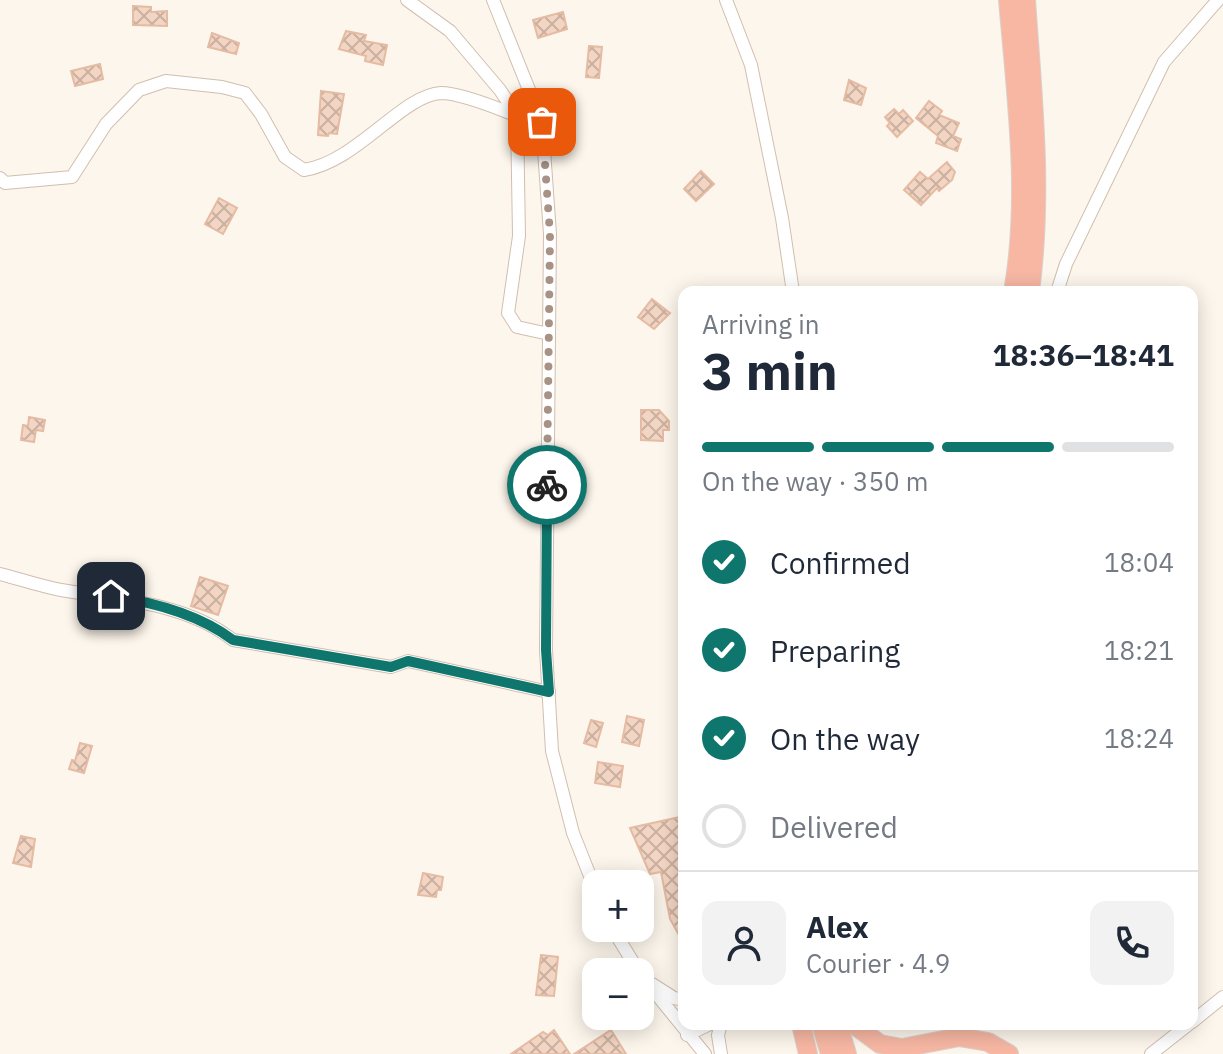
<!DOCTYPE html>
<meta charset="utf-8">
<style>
:root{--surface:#fff;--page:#f2f2f3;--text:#1f2937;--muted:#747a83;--line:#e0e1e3;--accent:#0f766e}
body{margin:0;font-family:"IBM Plex Sans",sans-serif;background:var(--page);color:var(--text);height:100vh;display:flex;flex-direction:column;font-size:30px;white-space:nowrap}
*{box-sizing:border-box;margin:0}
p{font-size:26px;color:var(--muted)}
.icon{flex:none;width:44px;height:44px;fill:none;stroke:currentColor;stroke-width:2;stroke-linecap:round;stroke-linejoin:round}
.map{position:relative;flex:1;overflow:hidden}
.side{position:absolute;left:678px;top:286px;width:520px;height:744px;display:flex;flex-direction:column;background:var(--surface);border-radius:16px;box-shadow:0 4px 20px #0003}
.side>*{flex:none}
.tools{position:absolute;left:582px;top:870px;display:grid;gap:16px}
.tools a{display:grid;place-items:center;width:72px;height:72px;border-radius:16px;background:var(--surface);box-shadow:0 4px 20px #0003;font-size:40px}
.pin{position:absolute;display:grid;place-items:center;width:68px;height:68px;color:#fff;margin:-34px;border-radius:16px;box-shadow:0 4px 12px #0006}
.courier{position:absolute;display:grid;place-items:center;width:80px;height:80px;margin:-40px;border:6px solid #0f766e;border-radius:50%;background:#fff;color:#222;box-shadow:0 2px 10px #0007}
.headline em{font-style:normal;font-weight:700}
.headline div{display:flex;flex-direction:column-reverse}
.headline{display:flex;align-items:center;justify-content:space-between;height:136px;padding:0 24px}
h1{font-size:52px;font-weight:700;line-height:60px}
.bar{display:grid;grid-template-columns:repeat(4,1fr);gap:12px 8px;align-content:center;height:96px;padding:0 24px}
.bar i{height:10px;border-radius:6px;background:var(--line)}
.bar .current{background:var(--accent)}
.bar p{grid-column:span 4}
.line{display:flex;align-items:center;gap:20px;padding:0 24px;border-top:2px solid var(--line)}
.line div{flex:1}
.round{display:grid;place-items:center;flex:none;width:84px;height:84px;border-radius:16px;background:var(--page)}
ol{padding:0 24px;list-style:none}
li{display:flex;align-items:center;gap:24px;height:88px}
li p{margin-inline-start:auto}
li .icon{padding:8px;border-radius:50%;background:var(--accent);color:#fff;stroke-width:4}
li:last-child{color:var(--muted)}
li i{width:44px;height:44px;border:4px solid var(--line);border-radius:50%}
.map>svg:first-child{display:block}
.building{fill:url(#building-cross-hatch);stroke:#e6bba3;stroke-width:2}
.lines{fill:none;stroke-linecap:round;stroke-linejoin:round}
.minor-casing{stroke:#d1beb0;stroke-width:14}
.highway-casing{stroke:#dad1cd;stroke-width:20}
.minor{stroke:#fff;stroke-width:12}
.highway{stroke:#f7b7a3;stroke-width:18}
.done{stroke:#a89285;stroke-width:8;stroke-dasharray:0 14.4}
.route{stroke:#0f766e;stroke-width:10}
</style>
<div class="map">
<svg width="1223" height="1054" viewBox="0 0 1223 1054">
<defs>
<pattern id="building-cross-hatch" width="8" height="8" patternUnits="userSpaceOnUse" patternTransform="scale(2)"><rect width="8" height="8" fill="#f3d5c3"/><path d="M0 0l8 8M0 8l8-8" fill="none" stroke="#cab0a1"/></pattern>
</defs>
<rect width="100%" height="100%" fill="#fdf6ec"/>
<g class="building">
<polygon points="133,6 151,7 151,12 167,11 167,26 133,25"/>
<polygon points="563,12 567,29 538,38 533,20"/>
<polygon points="346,31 366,35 364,41 387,45 383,65 365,61 366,56 339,49"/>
<polygon points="212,33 239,43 236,54 208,47"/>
<polygon points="589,46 602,47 599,78 586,77"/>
<polygon points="100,64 103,79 75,86 71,71"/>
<polygon points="849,80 866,88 861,105 844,100"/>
<polygon points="321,91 344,94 337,134 329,133 328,136 318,135"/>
<polygon points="929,101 942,111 939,115 959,123 953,136 961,139 957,151 936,143 938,136 916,118"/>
<polygon points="894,109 899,114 903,110 913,121 897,137 887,126 890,123 885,117"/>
<polygon points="947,162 955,172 952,180 939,191 937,188 921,205 904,190 920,172 928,179"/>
<polygon points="701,171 714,184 696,201 684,189"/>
<polygon points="219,198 237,208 223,234 205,224"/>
<polygon points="652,299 670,313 654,329 638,317"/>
<polygon points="641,410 659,410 669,421 669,430 663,430 663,441 641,440"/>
<polygon points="29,417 45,420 43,431 36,430 34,442 21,440 23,425 28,426"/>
<polygon points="200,577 228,586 218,615 191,606"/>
<polygon points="627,716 644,720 639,746 622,742"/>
<polygon points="591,720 603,723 596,747 584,743"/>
<polygon points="80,743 92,746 84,773 69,769 72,760 75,761"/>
<polygon points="598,762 623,766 620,787 595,783"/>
<polygon points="684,816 684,944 670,919 661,872 650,874 630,828"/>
<polygon points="21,836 35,839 31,867 13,863"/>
<polygon points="423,873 443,877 441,890 437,890 436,897 418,895"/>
<polygon points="541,955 558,957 554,996 536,995"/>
<polygon points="554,1030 570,1054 511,1054 543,1032 548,1035"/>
<polygon points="611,1030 626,1054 574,1054"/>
</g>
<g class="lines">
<g class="minor-casing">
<g id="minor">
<polyline points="407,0 450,31 500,90 517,116 519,236 508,313 517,327 549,334"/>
<polyline points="493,0 542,122 550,234 546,650 552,751 573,833 596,891"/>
<polyline points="726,0 751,65 782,218 793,292"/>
<path d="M0,178L5,183L72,177L106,124L139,90L166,81L222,87L245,93L261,114L285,157L304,170C357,162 402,95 441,93C459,93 500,109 517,116"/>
<polyline points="1057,292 1066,264 1164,62 1218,0"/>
<path d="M0,574C20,579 40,586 61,590C119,600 185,602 233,640L391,667L408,661L549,692"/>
<polyline points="612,928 639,972"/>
<polyline points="640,974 705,1054"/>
<polyline points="652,984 674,998 684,1000"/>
<polyline points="1192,1022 1223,997"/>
<polyline points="721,1024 718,1035 721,1054"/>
<polyline points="687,1035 710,1024"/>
<polyline points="1151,1054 1189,1024"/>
</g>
</g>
<g class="highway-casing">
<g id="highway">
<path d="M1008,0C1016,95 1030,197 1013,292"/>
<path d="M1026,0C1033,100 1043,192 1030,292"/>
<polyline points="801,1024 808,1054"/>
<polyline points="821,1024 830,1054"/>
<polyline points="838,1024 847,1054"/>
<polyline points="853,1024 880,1044 902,1048 959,1037 988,1042 1009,1054"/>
</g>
</g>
<use href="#minor" class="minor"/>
<use href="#highway" class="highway"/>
</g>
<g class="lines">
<polyline class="done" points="542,122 550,234 547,485"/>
<path class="route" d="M111,596C152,602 200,615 233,640L391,667L408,661L549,692L546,650L547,485"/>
</g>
</svg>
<div class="tools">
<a>+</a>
<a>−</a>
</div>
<div class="pin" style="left:542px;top:122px;background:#ea580c"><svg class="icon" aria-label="bag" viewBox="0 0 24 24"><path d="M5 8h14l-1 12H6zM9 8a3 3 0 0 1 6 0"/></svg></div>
<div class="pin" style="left:111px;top:596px;background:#1f2937"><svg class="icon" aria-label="home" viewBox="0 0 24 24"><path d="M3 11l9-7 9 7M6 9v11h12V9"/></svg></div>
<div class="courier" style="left:547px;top:485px"><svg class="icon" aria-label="bike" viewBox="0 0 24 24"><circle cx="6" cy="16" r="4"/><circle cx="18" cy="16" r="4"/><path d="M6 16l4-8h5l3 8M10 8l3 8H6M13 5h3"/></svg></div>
<section class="side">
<div class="headline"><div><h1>3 min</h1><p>Arriving in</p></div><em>18:36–18:41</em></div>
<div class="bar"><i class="current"></i><i class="current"></i><i class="current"></i><i></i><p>On the way · 350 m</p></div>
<ol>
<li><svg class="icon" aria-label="check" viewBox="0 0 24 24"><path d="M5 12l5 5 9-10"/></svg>Confirmed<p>18:04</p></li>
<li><svg class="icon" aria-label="check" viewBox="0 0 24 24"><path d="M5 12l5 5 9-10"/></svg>Preparing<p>18:21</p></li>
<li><svg class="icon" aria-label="check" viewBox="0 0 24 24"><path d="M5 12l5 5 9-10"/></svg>On the way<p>18:24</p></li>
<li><i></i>Delivered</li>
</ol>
<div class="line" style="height:144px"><a class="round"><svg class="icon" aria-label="person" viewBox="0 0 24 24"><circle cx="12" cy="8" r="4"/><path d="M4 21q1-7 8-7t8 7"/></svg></a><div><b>Alex</b><p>Courier · 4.9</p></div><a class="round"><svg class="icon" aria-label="phone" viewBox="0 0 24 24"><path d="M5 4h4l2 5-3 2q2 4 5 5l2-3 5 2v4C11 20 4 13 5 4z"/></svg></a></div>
</section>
</div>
